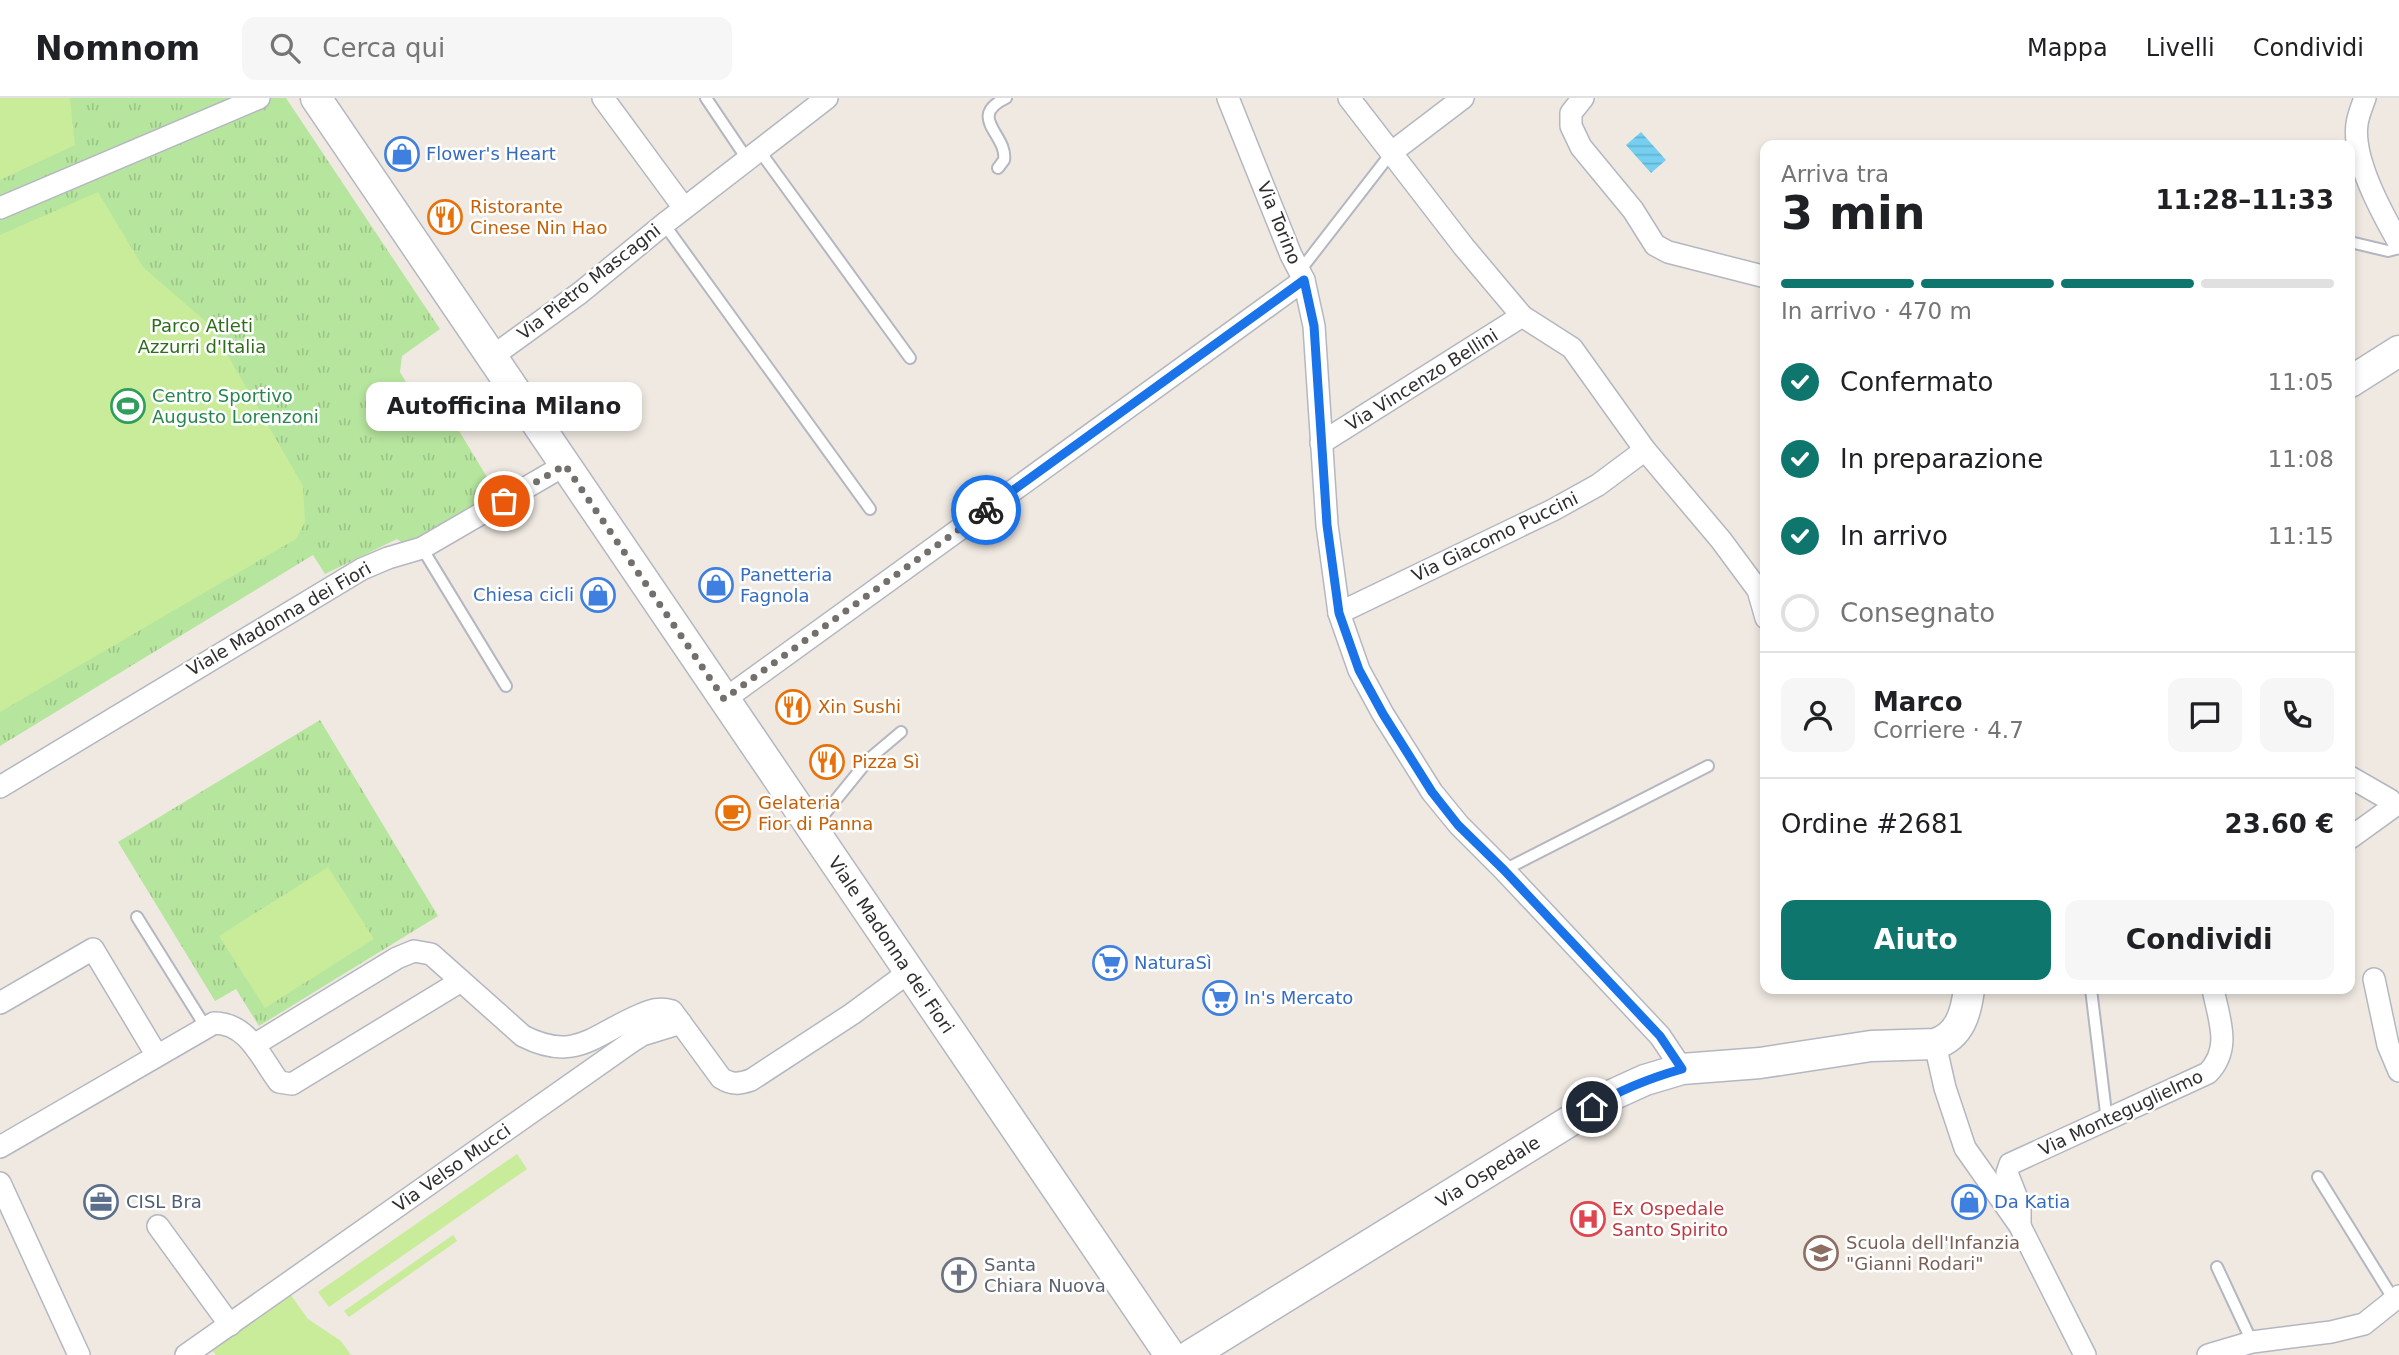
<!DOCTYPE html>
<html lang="it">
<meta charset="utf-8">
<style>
:root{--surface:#fff;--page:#f6f6f6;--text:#202124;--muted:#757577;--line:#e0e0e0;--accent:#0f766e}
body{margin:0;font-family:"DejaVu Sans",sans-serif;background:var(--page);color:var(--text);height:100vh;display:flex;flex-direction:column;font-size:26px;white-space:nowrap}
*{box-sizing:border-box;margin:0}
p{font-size:23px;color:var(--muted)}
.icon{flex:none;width:38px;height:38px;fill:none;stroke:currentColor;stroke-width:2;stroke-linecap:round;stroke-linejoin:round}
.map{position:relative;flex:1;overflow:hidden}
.details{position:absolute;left:1760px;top:42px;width:595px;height:854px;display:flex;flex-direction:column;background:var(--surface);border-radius:14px;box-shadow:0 4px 10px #0003}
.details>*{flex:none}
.pin{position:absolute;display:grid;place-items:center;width:60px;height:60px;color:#fff;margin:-30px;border:4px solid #fff;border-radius:50%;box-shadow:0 2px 7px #0007}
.courier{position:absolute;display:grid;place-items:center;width:70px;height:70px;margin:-35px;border:5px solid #1a73e8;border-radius:50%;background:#fff;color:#222;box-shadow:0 2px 9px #0007}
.bubble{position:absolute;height:49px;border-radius:14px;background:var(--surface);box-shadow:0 4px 10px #0003;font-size:23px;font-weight:700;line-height:49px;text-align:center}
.headline em{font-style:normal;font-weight:700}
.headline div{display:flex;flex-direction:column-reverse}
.headline{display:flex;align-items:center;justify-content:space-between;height:119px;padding:0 21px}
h1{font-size:46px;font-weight:700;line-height:52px}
.bar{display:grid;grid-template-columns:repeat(4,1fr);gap:10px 7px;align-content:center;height:84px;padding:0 21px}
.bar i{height:9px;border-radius:5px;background:var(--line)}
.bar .selected{background:var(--accent)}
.bar p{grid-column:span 4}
.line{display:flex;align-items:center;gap:18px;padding:0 21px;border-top:2px solid var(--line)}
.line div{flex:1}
.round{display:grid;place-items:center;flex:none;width:74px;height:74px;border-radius:14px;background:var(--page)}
ol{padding:0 21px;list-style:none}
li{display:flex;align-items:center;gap:21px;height:77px}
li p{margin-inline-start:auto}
li .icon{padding:7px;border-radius:50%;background:var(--accent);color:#fff;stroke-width:4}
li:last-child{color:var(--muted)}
li i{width:38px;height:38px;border:4px solid var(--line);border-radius:50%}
.button{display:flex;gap:14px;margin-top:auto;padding:14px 21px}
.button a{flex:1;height:80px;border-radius:14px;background:var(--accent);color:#fff;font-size:28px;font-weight:700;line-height:80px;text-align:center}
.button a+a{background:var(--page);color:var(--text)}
header{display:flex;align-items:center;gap:42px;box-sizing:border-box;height:98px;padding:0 35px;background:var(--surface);border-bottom:2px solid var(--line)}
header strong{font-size:33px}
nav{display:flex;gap:38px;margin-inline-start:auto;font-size:24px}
.search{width:490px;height:63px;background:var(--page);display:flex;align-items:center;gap:18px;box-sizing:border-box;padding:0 24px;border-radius:14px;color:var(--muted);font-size:26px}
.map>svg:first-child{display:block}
.grass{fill:url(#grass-tufts)}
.pitch{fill:#c9ec9a}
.water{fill:url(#water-rules)}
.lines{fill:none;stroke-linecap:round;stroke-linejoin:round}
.lane-casing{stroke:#b4b7c1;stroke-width:14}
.street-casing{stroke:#b4b7c1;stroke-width:24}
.secondary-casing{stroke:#b4b7c1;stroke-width:33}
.lane{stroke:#fff;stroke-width:10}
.street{stroke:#fff;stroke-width:21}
.secondary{stroke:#fff;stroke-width:30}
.done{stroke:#726f6d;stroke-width:7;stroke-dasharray:0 12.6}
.route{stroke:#1a73e8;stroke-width:9}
.labels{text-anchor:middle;stroke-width:5;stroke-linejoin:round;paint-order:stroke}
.shop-label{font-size:18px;fill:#366cbe;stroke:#fff;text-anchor:start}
.food-label{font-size:18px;fill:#c56008;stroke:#fff;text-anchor:start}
.street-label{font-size:18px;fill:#2e2e2e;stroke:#fff}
.park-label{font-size:18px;fill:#2c6e1b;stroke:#fff}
.leisure-label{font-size:18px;fill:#27864d;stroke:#fff;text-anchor:start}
.service-label{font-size:18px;fill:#4e5e75;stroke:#fff;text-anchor:start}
.health-label{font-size:18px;fill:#be3a42;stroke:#fff;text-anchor:start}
.education-label{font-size:18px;fill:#785e54;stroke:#fff;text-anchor:start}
.worship-label{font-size:18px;fill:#5b616d;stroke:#fff;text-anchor:start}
</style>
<header>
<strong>Nomnom</strong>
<div class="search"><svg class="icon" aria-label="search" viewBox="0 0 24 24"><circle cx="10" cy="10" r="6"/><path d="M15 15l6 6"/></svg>Cerca qui</div>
<nav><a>Mappa</a><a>Livelli</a><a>Condividi</a></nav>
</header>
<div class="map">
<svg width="2399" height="1257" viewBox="0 0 2399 1257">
<defs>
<pattern id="grass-tufts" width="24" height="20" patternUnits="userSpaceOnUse" patternTransform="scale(1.75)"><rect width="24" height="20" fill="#b6e59e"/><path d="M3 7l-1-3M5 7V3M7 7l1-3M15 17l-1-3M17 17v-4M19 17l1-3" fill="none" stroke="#9dc588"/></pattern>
<pattern id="water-rules" width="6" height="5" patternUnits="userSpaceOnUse" patternTransform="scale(1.75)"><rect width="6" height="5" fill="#75cff0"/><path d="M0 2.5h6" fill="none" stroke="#66b2ce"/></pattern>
</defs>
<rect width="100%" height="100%" fill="#efe9e1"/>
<g class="grass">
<polygon points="0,0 286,0 440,231 402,258 400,274 426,317 444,308 496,394 405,447 397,441 325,476 313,457 0,648"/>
<polygon points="320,622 438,818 259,928 236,891 215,903 118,744"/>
</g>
<g class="pitch">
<polygon points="0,0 70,0 75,47 0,82"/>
<polygon points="98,94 143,169 211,228 303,388 305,424 296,441 0,614 0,137"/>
<polygon points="328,769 374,841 265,910 219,838"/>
<polygon points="517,1056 527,1071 329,1209 318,1194"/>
<polygon points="453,1137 457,1143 349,1219 344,1213"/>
<polygon points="290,1196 308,1221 341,1243 351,1257 216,1257 211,1251"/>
</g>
<polygon class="water" points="1641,34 1666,62 1651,75 1626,47"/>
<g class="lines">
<g class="lane-casing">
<g id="lane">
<polyline points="706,0 747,61"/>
<polyline points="759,52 910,260"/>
<path d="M998,70L1004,62C1008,37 966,19 1006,0"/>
<polyline points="664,126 870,411"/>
<polyline points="2350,144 2388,153 2399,150"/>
<polyline points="1299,174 1392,54"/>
<polyline points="422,450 506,588"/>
<polyline points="813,730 869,661 901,634"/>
<polyline points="1504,772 1708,668"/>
<polyline points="137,819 205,928"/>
<polyline points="2091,891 2107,1023"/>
<polyline points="2318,1079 2394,1202"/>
<polyline points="2217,1169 2252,1244"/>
</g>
</g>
<g class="street-casing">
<g id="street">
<polyline points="603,0 684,110"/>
<polyline points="1228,0 1291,157 1304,182 1314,228 1327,427 1339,515 1359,572 1383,616 1432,694 1459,727 1504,772 1660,938 1682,971"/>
<polyline points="1349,0 1464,149 1522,218 1572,250 1645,352 1721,442 1758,492 1766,520"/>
<polyline points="1583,0 1571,15 1571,28 1581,49 1633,112 1655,147 1668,154 1766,179"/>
<path d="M2365,0C2362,8 2358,18 2357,26C2352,61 2382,115 2399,145"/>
<polyline points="1392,54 1463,0"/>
<polyline points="0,110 259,0"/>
<polyline points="493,258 580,195 664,126 827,0"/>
<polyline points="1321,345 1522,218"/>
<polyline points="1339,515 1553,412 1598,387 1645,352"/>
<polyline points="725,601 1304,182"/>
<polyline points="2350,679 2390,702 2393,709 2350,740"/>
<polyline points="0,689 362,471 388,460 422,450 565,367"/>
<polyline points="2374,881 2388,947 2399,973"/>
<polyline points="0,905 93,851 156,956"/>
<polyline points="1935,946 1945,990 1965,1050 2020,1128 2085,1257"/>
<path d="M254,947L397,860L414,853L431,856L523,938C576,965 594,936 640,917C652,912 660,909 672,913L721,980C732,987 739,986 751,982L852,916L909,874"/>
<path d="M0,1049L214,925C248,925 261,960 279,984L292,986L461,883"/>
<polyline points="0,1085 79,1257"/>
<polyline points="158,1128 230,1227"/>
<path d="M2020,1128V1108L2007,1075L2010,1066L2208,975C2232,950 2219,922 2213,891"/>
<polyline points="186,1257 634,942 642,937 681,925"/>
<polyline points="2208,1257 2252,1244 2331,1234 2364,1226 2399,1198"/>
</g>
</g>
<g class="secondary-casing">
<g id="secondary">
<polyline points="316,0 1170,1257"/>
<polyline points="2350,284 2399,253"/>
<path d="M1191,1257L1612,997L1645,982L1682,971L1760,965L1871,948L1935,946C1960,938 1966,915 1969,891"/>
</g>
</g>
<use href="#lane" class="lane"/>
<use href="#street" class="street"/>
<use href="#secondary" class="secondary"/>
</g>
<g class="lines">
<polyline class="done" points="504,403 565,367 724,601 986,412"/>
<path class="route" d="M986,412L1304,182L1314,228L1327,427L1339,515L1359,572L1383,616L1432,694L1458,727L1504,772L1660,938L1682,971C1650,980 1620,992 1592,1009"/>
</g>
<defs>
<g id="shop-ring" transform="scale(1.75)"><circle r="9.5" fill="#fff" stroke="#3f7fe0" stroke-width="1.5"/><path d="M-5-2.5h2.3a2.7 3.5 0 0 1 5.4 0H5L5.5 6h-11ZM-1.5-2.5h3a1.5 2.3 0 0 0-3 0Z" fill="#3f7fe0"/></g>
<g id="restaurant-ring" transform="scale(1.75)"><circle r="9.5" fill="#fff" stroke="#e8710a" stroke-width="1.5"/><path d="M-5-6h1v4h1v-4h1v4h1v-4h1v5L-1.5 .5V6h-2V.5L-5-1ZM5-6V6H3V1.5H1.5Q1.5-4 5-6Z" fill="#e8710a"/></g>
<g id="stadium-ring" transform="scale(1.75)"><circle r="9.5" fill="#fff" stroke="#2e9e5b" stroke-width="1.5"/><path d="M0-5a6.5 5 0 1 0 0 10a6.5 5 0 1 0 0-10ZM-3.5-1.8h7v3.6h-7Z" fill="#2e9e5b"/></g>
<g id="cafe-ring" transform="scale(1.75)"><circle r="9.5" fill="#fff" stroke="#e8710a" stroke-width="1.5"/><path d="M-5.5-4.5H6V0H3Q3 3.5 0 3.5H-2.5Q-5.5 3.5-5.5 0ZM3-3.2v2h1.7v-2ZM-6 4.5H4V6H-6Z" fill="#e8710a"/></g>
<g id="supermarket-ring" transform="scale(1.75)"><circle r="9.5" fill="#fff" stroke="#3f7fe0" stroke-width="1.5"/><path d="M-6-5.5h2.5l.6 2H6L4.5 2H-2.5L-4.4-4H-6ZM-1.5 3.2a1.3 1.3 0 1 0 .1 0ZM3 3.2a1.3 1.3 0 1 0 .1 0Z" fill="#3f7fe0"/></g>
<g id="office-ring" transform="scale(1.75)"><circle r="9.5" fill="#fff" stroke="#5c6f8a" stroke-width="1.5"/><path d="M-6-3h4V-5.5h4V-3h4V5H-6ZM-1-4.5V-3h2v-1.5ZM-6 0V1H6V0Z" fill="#5c6f8a"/></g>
<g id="hospital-ring" transform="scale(1.75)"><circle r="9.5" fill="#fff" stroke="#e0444e" stroke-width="1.5"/><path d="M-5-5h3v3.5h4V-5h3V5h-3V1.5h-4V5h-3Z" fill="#e0444e"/></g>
<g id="school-ring" transform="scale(1.75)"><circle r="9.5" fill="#fff" stroke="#8d6e63" stroke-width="1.5"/><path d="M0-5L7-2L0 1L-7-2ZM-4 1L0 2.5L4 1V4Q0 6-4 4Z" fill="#8d6e63"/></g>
<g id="church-ring" transform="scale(1.75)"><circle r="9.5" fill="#fff" stroke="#6b7280" stroke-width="1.5"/><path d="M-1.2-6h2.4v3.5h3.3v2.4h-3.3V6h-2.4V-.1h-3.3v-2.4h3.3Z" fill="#6b7280"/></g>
</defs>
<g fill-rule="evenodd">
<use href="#shop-ring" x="402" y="56"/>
<use href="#restaurant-ring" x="445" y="119"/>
<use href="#stadium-ring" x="128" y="308"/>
<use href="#shop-ring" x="716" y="487"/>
<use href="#shop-ring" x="598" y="497"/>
<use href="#restaurant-ring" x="793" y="609"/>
<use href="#restaurant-ring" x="827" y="664"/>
<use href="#cafe-ring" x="733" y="715"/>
<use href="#supermarket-ring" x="1110" y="865"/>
<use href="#supermarket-ring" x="1220" y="900"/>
<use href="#office-ring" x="101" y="1104"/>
<use href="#shop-ring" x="1969" y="1104"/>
<use href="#hospital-ring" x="1588" y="1121"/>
<use href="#school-ring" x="1821" y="1155"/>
<use href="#church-ring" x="959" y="1177"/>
</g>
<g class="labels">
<g class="shop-label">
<text x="426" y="62">Flower's Heart</text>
<text x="740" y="483">Panetteria<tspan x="740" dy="21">Fagnola</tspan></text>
<text x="574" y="503" text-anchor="end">Chiesa cicli</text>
<text x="1134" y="871">NaturaSì</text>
<text x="1244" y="906">In's Mercato</text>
<text x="1994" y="1110">Da Katia</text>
</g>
<g class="food-label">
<text x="470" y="115">Ristorante<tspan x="470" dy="21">Cinese Nin Hao</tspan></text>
<text x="818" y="615">Xin Sushi</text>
<text x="852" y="670">Pizza Sì</text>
<text x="758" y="711">Gelateria<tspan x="758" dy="21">Fior di Panna</tspan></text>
</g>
<g class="street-label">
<text transform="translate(1279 125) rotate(68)" y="6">Via Torino</text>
<text transform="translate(589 184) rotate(-38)" y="6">Via Pietro Mascagni</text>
<text transform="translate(1422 282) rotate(-32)" y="6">Via Vincenzo Bellini</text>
<text transform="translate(1495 439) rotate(-26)" y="6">Via Giacomo Puccini</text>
<text transform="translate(279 521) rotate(-30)" y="6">Viale Madonna dei Fiori</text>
<text transform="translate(891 847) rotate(56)" y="6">Viale Madonna dei Fiori</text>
<text transform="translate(2121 1015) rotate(-25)" y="6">Via Monteguglielmo</text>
<text transform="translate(452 1070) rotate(-35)" y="6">Via Velso Mucci</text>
<text transform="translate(1488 1074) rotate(-32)" y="6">Via Ospedale</text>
</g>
<g class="park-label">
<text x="202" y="234">Parco Atleti<tspan x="202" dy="21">Azzurri d'Italia</tspan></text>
</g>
<g class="leisure-label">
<text x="152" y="304">Centro Sportivo<tspan x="152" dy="21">Augusto Lorenzoni</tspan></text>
</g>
<g class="service-label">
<text x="126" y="1110">CISL Bra</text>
</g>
<g class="health-label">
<text x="1612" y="1117">Ex Ospedale<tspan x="1612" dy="21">Santo Spirito</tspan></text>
</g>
<g class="education-label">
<text x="1846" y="1151">Scuola dell'Infanzia<tspan x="1846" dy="21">"Gianni Rodari"</tspan></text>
</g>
<g class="worship-label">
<text x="984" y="1173">Santa<tspan x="984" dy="21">Chiara Nuova</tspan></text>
</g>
</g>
</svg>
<div class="pin" style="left:504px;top:403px;background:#ea580c"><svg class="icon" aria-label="bag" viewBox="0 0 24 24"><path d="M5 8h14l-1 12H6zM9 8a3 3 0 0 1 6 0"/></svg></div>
<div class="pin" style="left:1592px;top:1009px;background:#1f2937"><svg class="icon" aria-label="home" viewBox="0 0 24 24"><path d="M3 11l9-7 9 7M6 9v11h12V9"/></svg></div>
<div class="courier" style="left:986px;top:412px"><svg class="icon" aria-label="bike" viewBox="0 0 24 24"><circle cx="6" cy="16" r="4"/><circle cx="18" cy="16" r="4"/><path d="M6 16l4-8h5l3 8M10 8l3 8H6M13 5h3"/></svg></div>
<div class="bubble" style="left:366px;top:284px;width:276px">Autofficina Milano</div>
<section class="details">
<div class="headline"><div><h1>3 min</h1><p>Arriva tra</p></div><em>11:28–11:33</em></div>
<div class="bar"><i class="selected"></i><i class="selected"></i><i class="selected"></i><i></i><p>In arrivo · 470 m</p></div>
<ol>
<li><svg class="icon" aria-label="check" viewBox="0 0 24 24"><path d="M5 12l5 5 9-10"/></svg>Confermato<p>11:05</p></li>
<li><svg class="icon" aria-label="check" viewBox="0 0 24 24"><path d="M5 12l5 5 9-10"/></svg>In preparazione<p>11:08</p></li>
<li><svg class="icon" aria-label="check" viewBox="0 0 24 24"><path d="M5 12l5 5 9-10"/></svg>In arrivo<p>11:15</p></li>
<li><i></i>Consegnato</li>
</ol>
<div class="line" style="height:126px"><a class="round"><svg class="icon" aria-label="person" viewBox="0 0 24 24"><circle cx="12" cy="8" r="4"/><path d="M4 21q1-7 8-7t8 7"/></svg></a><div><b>Marco</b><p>Corriere · 4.7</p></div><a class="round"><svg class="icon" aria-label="chat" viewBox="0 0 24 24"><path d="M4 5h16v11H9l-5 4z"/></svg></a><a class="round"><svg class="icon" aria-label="phone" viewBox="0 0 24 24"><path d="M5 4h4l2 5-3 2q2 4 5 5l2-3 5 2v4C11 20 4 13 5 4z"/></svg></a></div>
<div class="line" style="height:91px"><div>Ordine #2681</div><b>23.60 €</b></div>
<div class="button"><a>Aiuto</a><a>Condividi</a></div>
</section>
</div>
